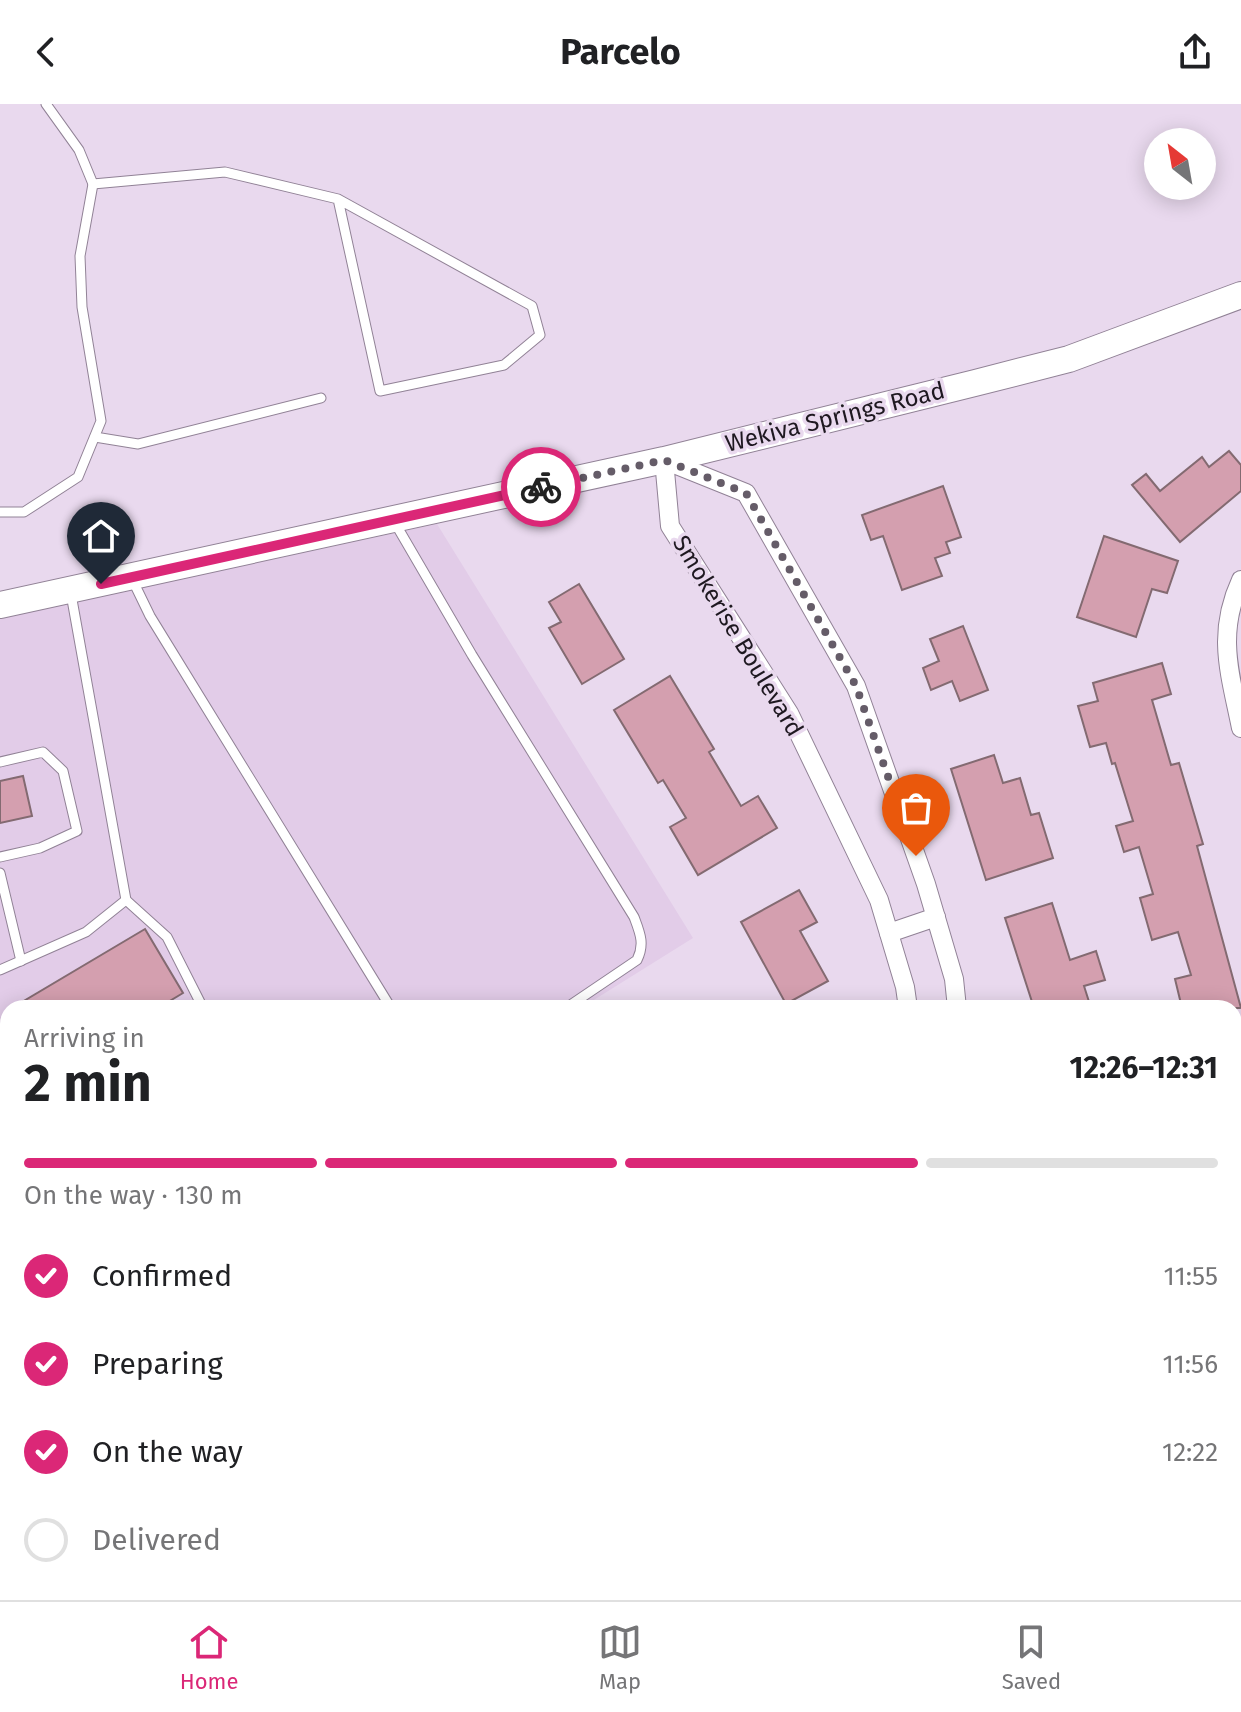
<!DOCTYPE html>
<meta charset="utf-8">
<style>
:root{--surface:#fff;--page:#f2f2f2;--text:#202124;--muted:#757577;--line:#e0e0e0;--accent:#db2777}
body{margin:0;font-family:"Fira Sans",sans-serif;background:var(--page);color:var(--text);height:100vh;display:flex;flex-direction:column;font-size:30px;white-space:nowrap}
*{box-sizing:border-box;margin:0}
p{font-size:26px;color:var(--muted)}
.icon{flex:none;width:44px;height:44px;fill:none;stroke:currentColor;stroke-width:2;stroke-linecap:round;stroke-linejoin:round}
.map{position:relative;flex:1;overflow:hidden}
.panel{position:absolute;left:0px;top:896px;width:1242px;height:600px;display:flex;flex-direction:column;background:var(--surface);border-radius:24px 24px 0 0;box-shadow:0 4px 20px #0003}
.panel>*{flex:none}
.needle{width:52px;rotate:329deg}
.buttons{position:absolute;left:1144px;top:24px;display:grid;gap:16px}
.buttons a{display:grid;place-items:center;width:72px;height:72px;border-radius:50%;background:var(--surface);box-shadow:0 4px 20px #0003;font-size:40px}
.pin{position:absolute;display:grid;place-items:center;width:68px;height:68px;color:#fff;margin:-82px -34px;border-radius:50% 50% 50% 0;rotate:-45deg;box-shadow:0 0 8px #0007}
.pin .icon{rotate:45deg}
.courier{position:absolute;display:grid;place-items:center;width:80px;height:80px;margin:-40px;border:6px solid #db2777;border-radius:50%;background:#fff;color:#222;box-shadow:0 2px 10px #0007}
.head em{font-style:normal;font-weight:700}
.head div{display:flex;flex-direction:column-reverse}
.head{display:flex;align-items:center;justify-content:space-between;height:136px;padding:0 24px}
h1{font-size:52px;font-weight:700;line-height:60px}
.bar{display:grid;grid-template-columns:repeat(4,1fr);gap:12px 8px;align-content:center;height:96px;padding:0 24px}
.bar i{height:10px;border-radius:6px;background:var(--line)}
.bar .on{background:var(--accent)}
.bar p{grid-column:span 4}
ol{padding:0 24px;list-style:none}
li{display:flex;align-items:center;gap:24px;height:88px}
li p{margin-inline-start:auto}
li .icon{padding:8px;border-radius:50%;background:var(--accent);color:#fff;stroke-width:4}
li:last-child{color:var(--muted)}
li i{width:44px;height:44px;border:4px solid var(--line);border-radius:50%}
header{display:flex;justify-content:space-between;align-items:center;height:104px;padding:0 24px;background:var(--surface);font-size:36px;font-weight:700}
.tab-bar{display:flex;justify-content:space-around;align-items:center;height:112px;border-top:2px solid var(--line);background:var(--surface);font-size:22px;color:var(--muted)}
.tab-bar a{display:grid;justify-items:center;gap:4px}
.tab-bar .on{color:var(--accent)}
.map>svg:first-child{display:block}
.built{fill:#e2cce8}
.water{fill:#a3c9ee}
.building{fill:#d49faf;stroke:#836a71;stroke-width:2}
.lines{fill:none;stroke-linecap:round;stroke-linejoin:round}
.service-casing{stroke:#918296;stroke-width:11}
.minor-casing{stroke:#918296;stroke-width:20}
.secondary-casing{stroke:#918296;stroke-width:28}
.service{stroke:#fff;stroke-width:9}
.minor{stroke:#fff;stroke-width:18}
.secondary{stroke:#fff;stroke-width:26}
.done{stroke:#655c68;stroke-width:8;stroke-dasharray:0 14.4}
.route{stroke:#db2777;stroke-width:10}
.labels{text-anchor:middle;stroke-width:7;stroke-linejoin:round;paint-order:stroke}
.street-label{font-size:24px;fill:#1e1820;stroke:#e9d9ee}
</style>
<header><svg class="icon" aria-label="back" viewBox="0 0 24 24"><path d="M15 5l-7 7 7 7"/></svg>Parcelo<svg class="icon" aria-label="share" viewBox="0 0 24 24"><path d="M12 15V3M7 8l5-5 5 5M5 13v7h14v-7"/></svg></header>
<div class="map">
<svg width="1241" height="1496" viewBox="0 0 1241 1496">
<rect width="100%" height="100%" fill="#e9d9ee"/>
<polygon class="built" points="437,420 693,834 581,904 8,904 8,1138 0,1143 0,514"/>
<polygon class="water" points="1234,1334 1241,1338 1241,1487 1234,1485"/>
<g class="building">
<polygon points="1229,347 1241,361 1241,387 1180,438 1132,381 1146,370 1160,387 1202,353 1209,363"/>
<polygon points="943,382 961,433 946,438 950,449 935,454 942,472 902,486 883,432 871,436 862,411"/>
<polygon points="1104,432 1178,457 1167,489 1152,485 1136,533 1077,513"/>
<polygon points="579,480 624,555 582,580 549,524 561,518 549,498"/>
<polygon points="963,522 988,586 960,597 952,577 931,586 923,564 939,557 930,535"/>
<polygon points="1162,559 1171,590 1152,596 1171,661 1179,659 1203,740 1197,742 1241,904 1182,904 1175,875 1191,871 1178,828 1152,836 1140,794 1153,790 1139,743 1124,748 1116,722 1133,717 1115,659 1112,660 1106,639 1090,643 1078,602 1098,597 1093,579"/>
<polygon points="670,572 714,645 709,648 741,702 758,692 777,724 698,771 670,723 686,714 663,676 658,679 614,606"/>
<polygon points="994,651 1003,679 1020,674 1031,711 1039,709 1053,754 986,776 951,665"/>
<polygon points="23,672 32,712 0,719 0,677"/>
<polygon points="799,786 817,818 800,827 828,877 786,900 741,818"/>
<polygon points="1052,799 1070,856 1096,847 1105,876 1084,882 1091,904 1034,904 1005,814"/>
<polygon points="145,825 183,889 158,904 12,904"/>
</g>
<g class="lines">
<g class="service-casing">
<g id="service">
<polyline points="46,0 79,46 93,80 225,68 338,95 532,202 540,231 504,261 380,287 338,95"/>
<polyline points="95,333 138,340 321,294"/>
<polyline points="0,408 24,408 78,373 101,317 82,203 80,152 93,80"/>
<path d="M395,419L472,551L634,813C640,829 645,840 637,856L566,904"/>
<polyline points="133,477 150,512 391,904"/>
<polyline points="0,658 43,648 63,667 77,727 40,744 0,753"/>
<polyline points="0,769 21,857"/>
<polyline points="126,796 167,833 203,904"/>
<polyline points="0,866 86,828 126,796 71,490"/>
<polyline points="0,1105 8,1100"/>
</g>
</g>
<g class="minor-casing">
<g id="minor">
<path d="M1241,476C1216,530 1230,569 1241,624"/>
<polyline points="889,829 936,813"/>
<polyline points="908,904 905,883 879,796 789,609 670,422 664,356 746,389 856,582 926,780 954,875 957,904"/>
<polyline points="1234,1136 1241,1138"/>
<polyline points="0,1447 8,1451"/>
<polyline points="102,1488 122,1496"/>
<polyline points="390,1488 395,1496"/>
<polyline points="913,1488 917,1496"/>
<polyline points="970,1488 975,1496"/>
<polyline points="202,1496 204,1488"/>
<polyline points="373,1496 376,1488"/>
</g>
</g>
<g class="secondary-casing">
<polyline id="secondary" points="0,501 664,356 975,279 1069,255 1241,191"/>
</g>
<use href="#service" class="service"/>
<use href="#minor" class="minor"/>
<use href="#secondary" class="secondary"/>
</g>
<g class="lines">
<polyline class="done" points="541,383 664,356 746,389 856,582 916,752"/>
<polyline class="route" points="101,480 541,383"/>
</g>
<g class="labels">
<g class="street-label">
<text transform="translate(835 313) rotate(-14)" y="8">Wekiva Springs Road</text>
<text transform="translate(738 532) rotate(59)" y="8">Smokerise Boulevard</text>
</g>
</g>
</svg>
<div class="buttons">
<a><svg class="needle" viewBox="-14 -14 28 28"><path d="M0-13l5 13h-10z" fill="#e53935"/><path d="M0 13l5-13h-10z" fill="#757577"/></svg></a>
</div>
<div class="pin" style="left:916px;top:752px;background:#ea580c"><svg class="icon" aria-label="bag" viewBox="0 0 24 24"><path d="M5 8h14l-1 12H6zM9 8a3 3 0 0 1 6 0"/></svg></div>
<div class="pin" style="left:101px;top:480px;background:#1f2937"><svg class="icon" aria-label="home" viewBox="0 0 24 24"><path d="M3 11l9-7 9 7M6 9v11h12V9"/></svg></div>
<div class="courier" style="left:541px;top:383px"><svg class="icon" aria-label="bike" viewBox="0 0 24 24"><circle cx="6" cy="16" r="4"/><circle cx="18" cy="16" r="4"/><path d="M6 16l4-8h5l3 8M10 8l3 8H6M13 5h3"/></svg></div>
<section class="panel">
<div class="head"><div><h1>2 min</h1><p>Arriving in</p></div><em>12:26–12:31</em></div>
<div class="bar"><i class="on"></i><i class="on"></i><i class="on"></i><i></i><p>On the way · 130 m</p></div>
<ol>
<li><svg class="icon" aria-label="check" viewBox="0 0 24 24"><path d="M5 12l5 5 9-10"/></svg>Confirmed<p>11:55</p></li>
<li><svg class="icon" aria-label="check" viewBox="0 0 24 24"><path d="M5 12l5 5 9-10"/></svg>Preparing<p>11:56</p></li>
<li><svg class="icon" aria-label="check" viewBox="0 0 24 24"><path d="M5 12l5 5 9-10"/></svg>On the way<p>12:22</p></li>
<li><i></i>Delivered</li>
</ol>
</section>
</div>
<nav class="tab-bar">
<a class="on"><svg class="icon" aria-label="home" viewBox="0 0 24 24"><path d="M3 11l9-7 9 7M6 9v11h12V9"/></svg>Home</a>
<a><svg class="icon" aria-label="map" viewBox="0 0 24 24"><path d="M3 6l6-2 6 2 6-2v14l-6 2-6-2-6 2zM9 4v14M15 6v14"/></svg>Map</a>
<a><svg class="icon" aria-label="saved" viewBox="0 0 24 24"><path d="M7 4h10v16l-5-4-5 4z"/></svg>Saved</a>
</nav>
